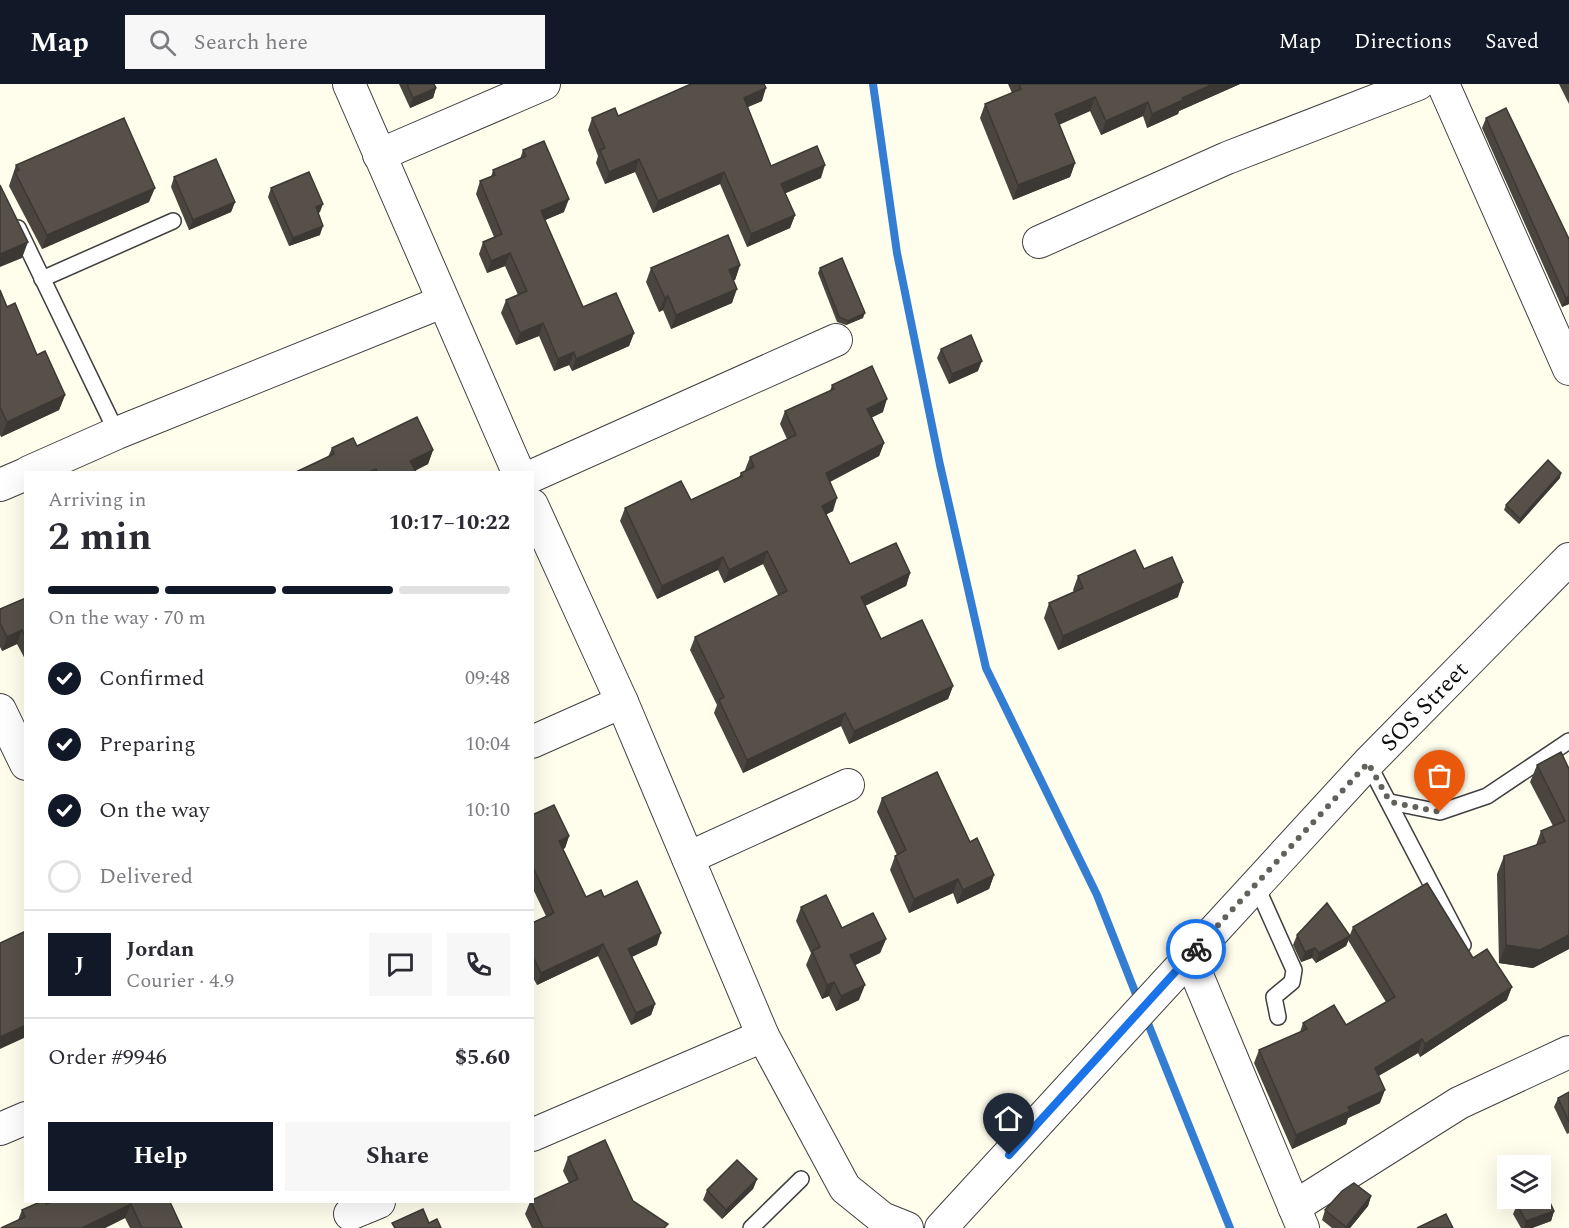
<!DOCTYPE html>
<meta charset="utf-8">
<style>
:root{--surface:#fff;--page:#f7f7f7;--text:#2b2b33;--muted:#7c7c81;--line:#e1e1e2;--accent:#111827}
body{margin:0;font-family:Spectral,serif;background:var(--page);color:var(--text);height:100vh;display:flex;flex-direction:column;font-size:22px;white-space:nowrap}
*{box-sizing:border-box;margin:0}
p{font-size:20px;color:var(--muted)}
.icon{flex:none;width:33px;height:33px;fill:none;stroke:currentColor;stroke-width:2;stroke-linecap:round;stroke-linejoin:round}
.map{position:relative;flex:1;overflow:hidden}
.sheet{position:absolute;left:24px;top:387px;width:510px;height:732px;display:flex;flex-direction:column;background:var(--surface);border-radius:0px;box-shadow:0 6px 24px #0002}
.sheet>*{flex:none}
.tools{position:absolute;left:1497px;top:1071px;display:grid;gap:12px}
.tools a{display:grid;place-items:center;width:54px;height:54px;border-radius:0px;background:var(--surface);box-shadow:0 6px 24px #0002;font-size:30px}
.pin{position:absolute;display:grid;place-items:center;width:51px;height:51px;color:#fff;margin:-62px -26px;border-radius:50% 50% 50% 0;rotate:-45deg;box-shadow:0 0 6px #0007}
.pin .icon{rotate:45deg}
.courier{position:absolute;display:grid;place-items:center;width:60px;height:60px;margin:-30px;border:4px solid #1a73e8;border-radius:50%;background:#fff;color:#222;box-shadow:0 2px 8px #0007}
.head em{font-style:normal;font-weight:700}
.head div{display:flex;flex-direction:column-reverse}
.head{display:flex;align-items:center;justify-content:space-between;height:102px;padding:0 24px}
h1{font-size:39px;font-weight:700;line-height:45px}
.bar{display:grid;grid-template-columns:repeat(4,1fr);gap:9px 6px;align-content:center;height:72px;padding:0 24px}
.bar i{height:8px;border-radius:4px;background:var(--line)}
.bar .selected{background:var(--accent)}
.bar p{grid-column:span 4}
.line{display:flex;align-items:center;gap:15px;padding:0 24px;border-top:2px solid var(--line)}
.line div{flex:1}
.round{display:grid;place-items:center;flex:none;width:63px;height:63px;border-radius:0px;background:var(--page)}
ol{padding:0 24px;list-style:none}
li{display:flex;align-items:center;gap:18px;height:66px}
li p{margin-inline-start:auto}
li .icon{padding:6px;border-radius:50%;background:var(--accent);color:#fff;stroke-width:4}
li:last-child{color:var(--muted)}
li i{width:33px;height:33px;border:3px solid var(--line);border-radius:50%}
.action{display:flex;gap:12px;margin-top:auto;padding:12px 24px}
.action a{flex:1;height:69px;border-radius:0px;background:var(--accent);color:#fff;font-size:24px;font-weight:700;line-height:69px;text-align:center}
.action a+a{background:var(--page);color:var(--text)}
header{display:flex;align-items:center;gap:36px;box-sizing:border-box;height:84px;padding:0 30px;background:var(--accent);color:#fff}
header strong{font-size:28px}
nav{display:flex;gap:33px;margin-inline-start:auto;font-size:21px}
.search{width:420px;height:54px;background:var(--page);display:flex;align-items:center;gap:15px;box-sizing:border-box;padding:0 21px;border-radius:0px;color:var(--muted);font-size:22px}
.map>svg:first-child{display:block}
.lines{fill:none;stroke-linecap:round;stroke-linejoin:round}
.stream{stroke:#337ed3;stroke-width:8}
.service-casing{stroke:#404040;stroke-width:18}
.minor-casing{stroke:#404040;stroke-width:34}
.service{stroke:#fff;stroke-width:15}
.minor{stroke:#fff;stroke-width:32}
.wall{fill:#4a453f}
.shaded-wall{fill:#3c3833}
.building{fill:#565049;stroke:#3c3833;stroke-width:1.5}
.done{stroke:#62615b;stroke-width:6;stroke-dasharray:0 10.8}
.route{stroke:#1a73e8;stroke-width:8}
.labels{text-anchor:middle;stroke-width:6;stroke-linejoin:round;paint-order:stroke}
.street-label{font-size:24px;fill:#0d0d0d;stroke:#fff}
</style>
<header>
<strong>Map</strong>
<div class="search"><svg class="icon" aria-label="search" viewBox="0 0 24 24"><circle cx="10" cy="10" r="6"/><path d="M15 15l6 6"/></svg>Search here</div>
<nav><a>Map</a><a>Directions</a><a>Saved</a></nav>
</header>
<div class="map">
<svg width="1569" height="1144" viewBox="0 0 1569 1144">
<rect width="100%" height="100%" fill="#fffeed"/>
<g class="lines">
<g class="stream">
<polyline points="873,0 897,169 940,381 986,584 1097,811 1139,918"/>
<polyline points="1145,932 1230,1144"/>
</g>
<g class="service-casing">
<g id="service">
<polyline points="18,144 117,349"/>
<polyline points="42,195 173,137"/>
<polyline points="1368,679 1463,861"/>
<polyline points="1390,718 1440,728 1487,712 1569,657"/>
<polyline points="1256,801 1294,886 1292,898 1274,913 1278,933"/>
<polyline points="751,1144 801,1095"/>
</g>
</g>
<g class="minor-casing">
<g id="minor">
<polyline points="349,0 518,388"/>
<polyline points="1443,0 1569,285"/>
<polyline points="379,71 544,0"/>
<polyline points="1039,158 1227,74 1418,0"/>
<polyline points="29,388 117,349 442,218"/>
<polyline points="532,392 836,256"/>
<polyline points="0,401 26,390"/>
<polyline points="532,421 622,618 763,952 845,1104 882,1134 907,1144"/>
<polyline points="0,626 26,680"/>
<polyline points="532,658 622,618"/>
<polyline points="688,774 848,701"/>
<polyline points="1189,872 1303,1144"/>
<polyline points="0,1045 26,1034"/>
<polyline points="532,1051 763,952"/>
<polyline points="1294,1123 1459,1019 1569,968"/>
<polyline points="350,1130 379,1118"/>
<polyline points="941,1144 1368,679 1569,475"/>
</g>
</g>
<use href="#service" class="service"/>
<use href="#minor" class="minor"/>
</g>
<g class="wall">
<polygon points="399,0 434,0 436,4 433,14 410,24"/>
<polygon points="1008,0 1240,0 1179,27 1178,30 1147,44 1143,32 1101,51 1090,27 1059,41 1075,79 1070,93 1013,116 980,34 985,20 1012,9"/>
<polygon points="1559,0 1569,0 1569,20"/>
<polygon points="762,17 747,23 771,82 821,94 785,109 795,131 790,144 747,163 720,100 653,129 635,88 605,100 596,79 598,72 588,46 592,34 618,32"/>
<polygon points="1486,34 1569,220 1562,223 1482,44"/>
<polygon points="523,66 564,128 545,136 583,223 634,249 629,262 572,287 569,281 554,287 539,252 516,261 501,229 506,216 518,211 505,182 487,189 479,170 483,158 494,153 476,110 480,97 491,93 493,86 520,75"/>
<polygon points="16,81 149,118 42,165 9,102"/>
<polygon points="174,93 235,118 231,128 189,146 171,103"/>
<polygon points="271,104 320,128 318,129 320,151 289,162 268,113"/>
<polygon points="740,181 735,196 734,196 732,219 671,245 663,226 659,228 646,198 651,184"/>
<polygon points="820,184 863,234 846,241 837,238 818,189"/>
<polygon points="0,206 7,223 37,271 65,311 59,326 1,353 0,351"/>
<polygon points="941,265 978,287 949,300 937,274"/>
<polygon points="832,301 883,328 872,333 884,359 879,372 830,398 833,427 826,430 850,480 910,489 906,502 865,522 881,555 953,602 948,615 849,660 841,642 743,689 714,629 717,621 690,566 695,553 778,511 763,480 724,499 718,486 657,515 620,437 625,424 691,416 739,393 741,389 746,387 745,386 750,373 787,355 780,340 785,327 830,307"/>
<polygon points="357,362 433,366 428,380 415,387 416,388 296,388 328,373 332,364"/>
<polygon points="1560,394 1519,440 1504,426 1506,421"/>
<polygon points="1144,485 1178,513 1058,566 1044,534 1049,519 1074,508 1073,506 1078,492"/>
<polygon points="26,514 26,577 17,560 2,567 0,563 0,525"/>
<polygon points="1537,681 1569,685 1569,865 1533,884 1499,879 1497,790 1504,772 1536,761 1541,747 1553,742 1530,698"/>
<polygon points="882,714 970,758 994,791 989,805 957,820 953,809 909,829 890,786 895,772 897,771 877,728"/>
<polygon points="532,731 569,752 565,764 563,765 586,813 604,813 657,861 632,873 655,920 651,931 631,941 598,872 537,901 532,892 532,839 546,832 532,803"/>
<polygon points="801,823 842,844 886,855 880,869 855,881 859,916 836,927 829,912 822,915 806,881 811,869 796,837"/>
<polygon points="1353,843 1473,874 1507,916 1420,973 1418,969 1378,992 1380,1019 1348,1034 1346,1040 1292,1065 1254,979 1259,966 1300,948 1303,939 1346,941 1386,918 1348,856"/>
<polygon points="1297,851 1350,852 1346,862 1316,879 1312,874 1301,878 1293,861"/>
<polygon points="1569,1008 1569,1049 1567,1050 1554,1023 1558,1014"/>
<polygon points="568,1073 633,1117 666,1144 532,1144 525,1130 530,1118 532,1118 569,1099 563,1087"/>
<polygon points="757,1095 753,1105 722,1135 703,1116 707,1106"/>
<polygon points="1371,1112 1368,1122 1350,1144 1332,1144 1322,1136 1325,1126"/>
<polygon points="170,1118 182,1144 130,1144 125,1134 105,1144 1,1144 18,1136 22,1126 46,1120"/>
<polygon points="1517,1121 1554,1127 1551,1137 1532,1144 1521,1144 1513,1130"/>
</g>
<g class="shaded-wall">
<polygon points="1213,0 1240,0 1179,27 1178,30 1147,44 1152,30 1182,14"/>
<polygon points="436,4 433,14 410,24 413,14"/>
<polygon points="766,4 762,17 739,27 744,14"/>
<polygon points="1095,13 1090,27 1050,44 1055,30"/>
<polygon points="1148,18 1143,32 1101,51 1106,37"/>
<polygon points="639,75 635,88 605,100 609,88"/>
<polygon points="1075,79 1070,93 1013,116 1018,101"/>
<polygon points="825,81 821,94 777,113 781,100"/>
<polygon points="724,88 720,100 653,129 658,117"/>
<polygon points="155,104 149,118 42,165 47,151"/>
<polygon points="569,115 564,128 536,140 541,127"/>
<polygon points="235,118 231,128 189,146 193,136"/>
<polygon points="323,120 320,128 312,132 316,123"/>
<polygon points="795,131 790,144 747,163 751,150"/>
<polygon points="323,142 320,151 289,162 293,154"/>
<polygon points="28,158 22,174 0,183 0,170"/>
<polygon points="510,169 505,182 487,189 491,177"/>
<polygon points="740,181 735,196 724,201 729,186"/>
<polygon points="737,205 732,219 671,245 676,231"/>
<polygon points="668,212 663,226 659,228 665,214"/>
<polygon points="1569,212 1569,220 1562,223 1566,214"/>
<polygon points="865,229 863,234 846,241 848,237"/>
<polygon points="543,239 539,252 516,261 520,249"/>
<polygon points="634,249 629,262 572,287 576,275"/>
<polygon points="574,268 569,281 554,287 558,275"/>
<polygon points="982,277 978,287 949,300 952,290"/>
<polygon points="65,311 59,326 1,353 7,338"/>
<polygon points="887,315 883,328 863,338 867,325"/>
<polygon points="884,359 879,372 821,402 826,389"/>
<polygon points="433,366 428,380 411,388 410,377"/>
<polygon points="1561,389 1560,394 1519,440 1520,435"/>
<polygon points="837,414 833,427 818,435 822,422"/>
<polygon points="767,467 763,480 724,499 729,486"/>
<polygon points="723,473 718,486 657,515 662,502"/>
<polygon points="910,489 906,502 856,526 861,513"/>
<polygon points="1183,498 1178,513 1058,566 1063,552"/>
<polygon points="22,546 17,560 2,567 7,553"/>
<polygon points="953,602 948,615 849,660 854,647"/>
<polygon points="845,629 841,642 743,689 747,676"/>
<polygon points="569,752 565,764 555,769 559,757"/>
<polygon points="994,791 989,805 957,820 963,806"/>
<polygon points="958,795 953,809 909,829 914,815"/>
<polygon points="661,849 657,861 624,876 628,865"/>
<polygon points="1569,851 1569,865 1533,884 1499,879 1506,861"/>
<polygon points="1350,852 1346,862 1316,879 1319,869"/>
<polygon points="886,855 880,869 845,886 850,871"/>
<polygon points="603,860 598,872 537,901 541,889"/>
<polygon points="1315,864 1312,874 1301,878 1305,868"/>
<polygon points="834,898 829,912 822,915 827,901"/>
<polygon points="865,901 859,916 836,927 841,912"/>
<polygon points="1512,903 1507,916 1420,973 1425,960"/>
<polygon points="655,920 651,931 631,941 636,929"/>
<polygon points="26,941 26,953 0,965 0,953"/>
<polygon points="1422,955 1418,969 1370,997 1375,984"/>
<polygon points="1385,1006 1380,1019 1348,1034 1346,1040 1292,1065 1296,1051 1348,1023"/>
<polygon points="757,1095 753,1105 722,1135 726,1126"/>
<polygon points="1371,1112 1368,1122 1350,1144 1346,1144"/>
<polygon points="131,1120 125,1134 105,1144 82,1144"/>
<polygon points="1554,1127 1551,1137 1532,1144 1524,1144 1526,1137"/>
</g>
<g class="building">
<polygon points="407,0 434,0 436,4 413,14"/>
<polygon points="691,0 764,0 766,4 744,14 771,82 817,62 825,81 781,100 795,131 751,150 724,88 658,117 639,75 609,88 600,66 605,64 592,34 615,24 618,32"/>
<polygon points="1019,0 1213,0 1182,14 1183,16 1152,30 1148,18 1106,37 1095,13 1055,30 1075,79 1018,101 985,20 1021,5"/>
<polygon points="1506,24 1569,155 1569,212 1566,214 1486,34"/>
<polygon points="124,34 155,104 47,151 15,88 19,86 16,81"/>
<polygon points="544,57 569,115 541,127 583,223 616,209 634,249 576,275 574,268 558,275 543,239 520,249 506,216 527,207 510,169 491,177 483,158 502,150 480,97 495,91 493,86 526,72 523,66"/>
<polygon points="216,75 235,118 193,136 174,93"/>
<polygon points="309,88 323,120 316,123 323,142 293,154 271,104"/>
<polygon points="0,101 28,158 0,170"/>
<polygon points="728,151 740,181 729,186 737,205 676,231 668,212 665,214 651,184"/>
<polygon points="842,174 865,229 848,237 839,233 820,184"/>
<polygon points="0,206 7,223 15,219 37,271 45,267 65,311 7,338 0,323"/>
<polygon points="971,251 982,277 952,290 941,265"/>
<polygon points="872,282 887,315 867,325 884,359 826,389 837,414 822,422 850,480 896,459 910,489 861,513 881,555 922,536 953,602 854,647 845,629 747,676 719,616 724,613 695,553 787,507 767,467 729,486 723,473 662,502 625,424 681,397 691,416 742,392 741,389 754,383 750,373 796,351 785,327 834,305 832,301"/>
<polygon points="417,333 433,366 410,377 416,388 377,388 376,385 369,388 296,388 334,370 332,364 353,354 357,362"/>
<polygon points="1548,376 1561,389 1520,435 1506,421"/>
<polygon points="1135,466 1144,485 1172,473 1183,498 1063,552 1049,519 1083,504 1078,492"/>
<polygon points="26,514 26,553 22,546 7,553 0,539 0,525"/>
<polygon points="1561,668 1569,685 1569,851 1540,866 1506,861 1504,772 1545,758 1541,747 1565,737 1537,681"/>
<polygon points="937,688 970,758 977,754 994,791 963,806 958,795 914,815 895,772 906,766 882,714"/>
<polygon points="554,721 569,752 559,757 586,813 601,806 604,813 637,797 661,849 628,865 655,920 636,929 603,860 541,889 532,871 532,839 554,829 532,781 532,731"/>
<polygon points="1427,799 1473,874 1487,865 1512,903 1425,960 1422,955 1375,984 1385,1006 1348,1023 1350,1027 1296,1051 1259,966 1307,945 1303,939 1334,921 1346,941 1395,913 1353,843"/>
<polygon points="826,811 842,844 873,829 886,855 850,871 865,901 841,912 834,898 827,901 812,867 820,863 801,823"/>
<polygon points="1327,819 1350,852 1319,869 1315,864 1305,868 1297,851"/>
<polygon points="26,847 26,941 0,953 0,859"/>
<polygon points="1569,1008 1569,1038 1558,1014"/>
<polygon points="605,1056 633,1117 668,1140 664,1144 543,1144 531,1118 532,1118 532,1116 578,1095 568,1073"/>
<polygon points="737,1076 757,1095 726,1126 707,1106"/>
<polygon points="1354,1099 1371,1112 1346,1143 1325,1126 1342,1107"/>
<polygon points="1545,1108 1554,1127 1526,1137 1517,1121 1530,1114 1540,1114 1540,1110"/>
<polygon points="40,1118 45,1118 46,1120 52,1118 170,1118 182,1144 142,1144 131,1120 82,1144 1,1144 25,1133 22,1126"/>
<polygon points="423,1125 429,1139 437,1135 441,1144 395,1144 392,1139"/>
<polygon points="1446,1130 1453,1144 1417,1144"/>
</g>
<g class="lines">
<polyline class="done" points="1196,865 1368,679 1390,718 1440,728"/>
<polyline class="route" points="1009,1071 1196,865"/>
</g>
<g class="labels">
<g class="street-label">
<text transform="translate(1424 622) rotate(-46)" y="8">SOS Street</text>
</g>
</g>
</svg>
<div class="tools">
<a><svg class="icon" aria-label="layers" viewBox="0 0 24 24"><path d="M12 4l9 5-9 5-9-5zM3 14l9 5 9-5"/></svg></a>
</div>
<div class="pin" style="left:1440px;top:728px;background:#ea580c"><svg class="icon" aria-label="bag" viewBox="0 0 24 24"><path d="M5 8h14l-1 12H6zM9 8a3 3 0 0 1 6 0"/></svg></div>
<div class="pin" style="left:1009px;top:1071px;background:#1f2937"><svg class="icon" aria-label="home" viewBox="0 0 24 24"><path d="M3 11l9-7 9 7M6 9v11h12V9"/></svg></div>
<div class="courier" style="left:1196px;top:865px"><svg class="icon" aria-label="bike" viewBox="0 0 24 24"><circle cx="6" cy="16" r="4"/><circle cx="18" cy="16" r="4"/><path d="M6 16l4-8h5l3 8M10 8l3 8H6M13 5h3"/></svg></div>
<section class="sheet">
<div class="head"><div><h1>2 min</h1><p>Arriving in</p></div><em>10:17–10:22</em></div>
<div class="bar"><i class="selected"></i><i class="selected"></i><i class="selected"></i><i></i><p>On the way · 70 m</p></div>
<ol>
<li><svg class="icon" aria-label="check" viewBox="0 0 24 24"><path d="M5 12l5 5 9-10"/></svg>Confirmed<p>09:48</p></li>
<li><svg class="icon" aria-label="check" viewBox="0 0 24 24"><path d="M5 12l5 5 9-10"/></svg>Preparing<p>10:04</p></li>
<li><svg class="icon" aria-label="check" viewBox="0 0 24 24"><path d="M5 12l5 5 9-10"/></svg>On the way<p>10:10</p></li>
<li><i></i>Delivered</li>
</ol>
<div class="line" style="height:108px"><b class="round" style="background:var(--accent);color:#fff">J</b><div><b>Jordan</b><p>Courier · 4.9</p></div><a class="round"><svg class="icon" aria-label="chat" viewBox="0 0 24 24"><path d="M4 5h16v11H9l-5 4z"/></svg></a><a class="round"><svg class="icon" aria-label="phone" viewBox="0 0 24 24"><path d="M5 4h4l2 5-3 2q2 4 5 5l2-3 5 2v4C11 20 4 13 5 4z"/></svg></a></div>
<div class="line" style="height:78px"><div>Order #9946</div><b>$5.60</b></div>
<div class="action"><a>Help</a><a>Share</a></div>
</section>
</div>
